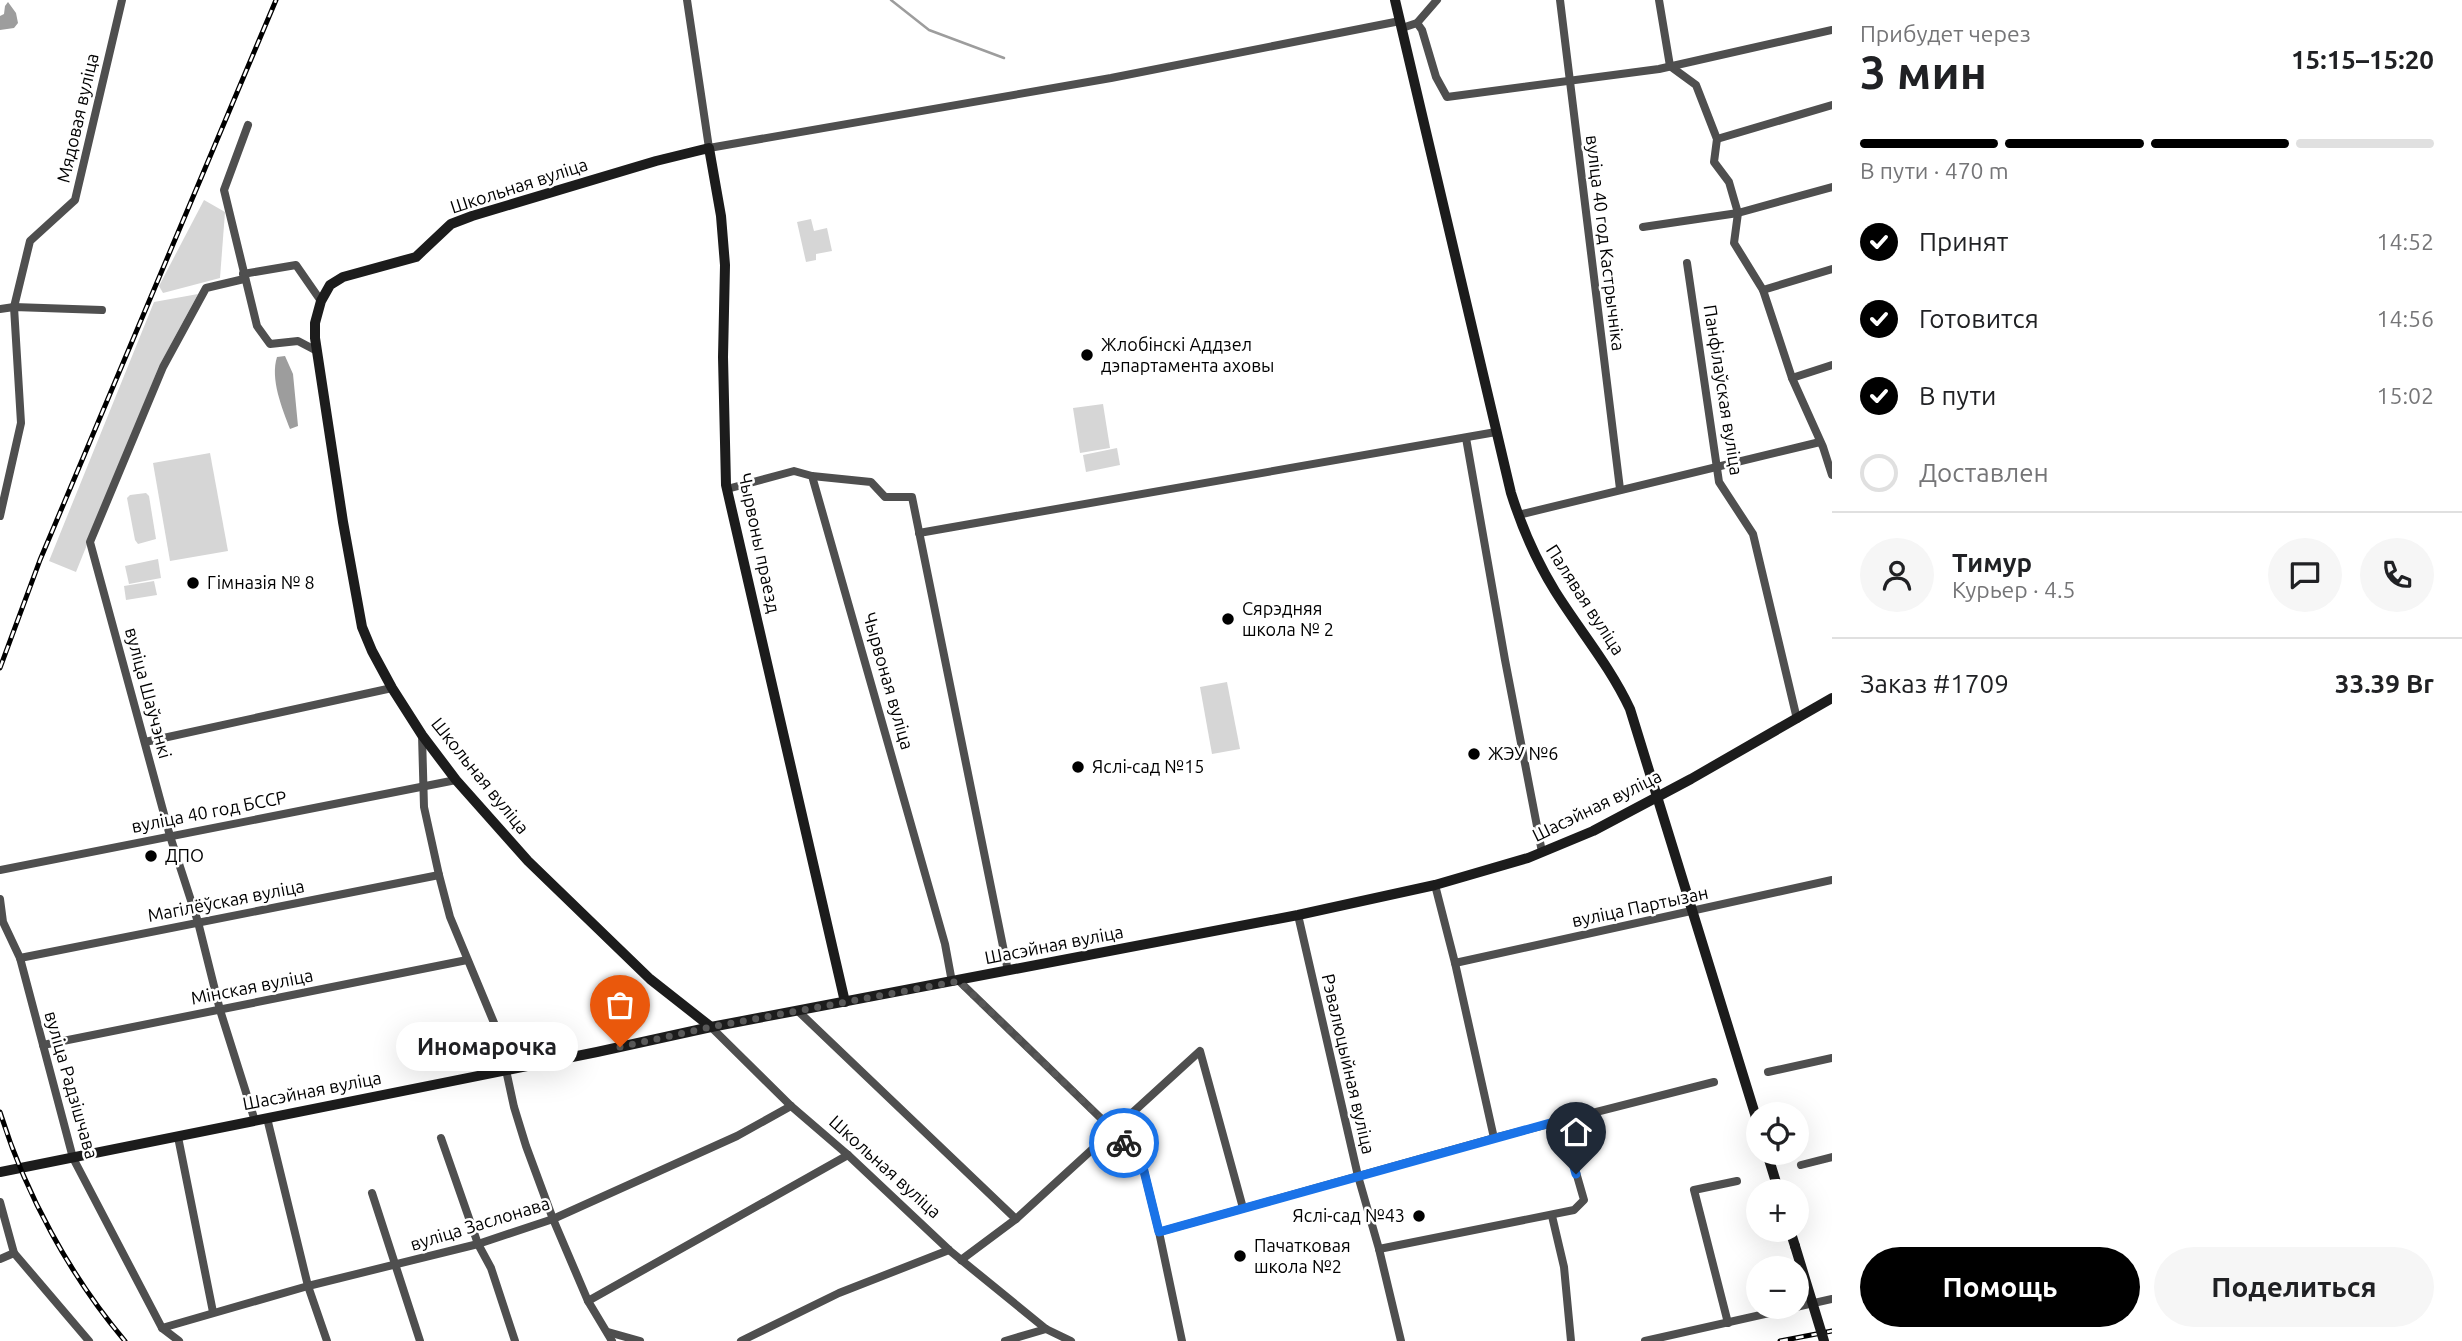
<!DOCTYPE html>
<html lang="ru">
<meta charset="utf-8">
<style>
:root{--surface:#fff;--page:#f6f6f6;--text:#202124;--muted:#757577;--line:#e0e0e0;--accent:#000}
body{margin:0;font-family:Ubuntu,sans-serif;background:var(--page);color:var(--text);height:100vh;display:flex;flex-direction:column;font-size:26px;white-space:nowrap}
*{box-sizing:border-box;margin:0}
p{font-size:23px;color:var(--muted)}
.icon{flex:none;width:38px;height:38px;fill:none;stroke:currentColor;stroke-width:2;stroke-linecap:round;stroke-linejoin:round}
.map{position:relative;flex:1;overflow:hidden}
.panel{display:flex;flex-direction:column;background:var(--surface);width:630px}
.panel>*{flex:none}
.buttons{position:absolute;left:1746px;top:1102px;display:grid;gap:14px}
.buttons a{display:grid;place-items:center;width:63px;height:63px;border-radius:50%;background:var(--surface);box-shadow:0 7px 28px #0002;font-size:35px}
.pin{position:absolute;display:grid;place-items:center;width:60px;height:60px;color:#fff;margin:-72px -30px;border-radius:50% 50% 50% 0;rotate:-45deg;box-shadow:0 0 7px #0007}
.pin .icon{rotate:45deg}
.courier{position:absolute;display:grid;place-items:center;width:70px;height:70px;margin:-35px;border:5px solid #1a73e8;border-radius:50%;background:#fff;color:#222;box-shadow:0 2px 9px #0007}
.bubble{position:absolute;height:49px;border-radius:24px;background:var(--surface);box-shadow:0 7px 28px #0002;font-size:23px;font-weight:700;line-height:49px;text-align:center}
.head em{font-style:normal;font-weight:700}
.head div{display:flex;flex-direction:column-reverse}
.head{display:flex;align-items:center;justify-content:space-between;height:119px;padding:0 28px}
h1{font-size:46px;font-weight:700;line-height:52px}
.bar{display:grid;grid-template-columns:repeat(4,1fr);gap:10px 7px;align-content:center;height:84px;padding:0 28px}
.bar i{height:9px;border-radius:5px;background:var(--line)}
.bar .on{background:var(--accent)}
.bar p{grid-column:span 4}
.line{display:flex;align-items:center;gap:18px;padding:0 28px;border-top:2px solid var(--line)}
.line div{flex:1}
.round{display:grid;place-items:center;flex:none;width:74px;height:74px;border-radius:37px;background:var(--page)}
ol{padding:0 28px;list-style:none}
li{display:flex;align-items:center;gap:21px;height:77px}
li p{margin-inline-start:auto}
li .icon{padding:7px;border-radius:50%;background:var(--accent);color:#fff;stroke-width:4}
li:last-child{color:var(--muted)}
li i{width:38px;height:38px;border:4px solid var(--line);border-radius:50%}
.cta{display:flex;gap:14px;margin-top:auto;padding:14px 28px}
.cta a{flex:1;height:80px;border-radius:42px;background:var(--accent);color:#fff;font-size:28px;font-weight:700;line-height:80px;text-align:center}
.cta a+a{background:var(--page);color:var(--text)}
main{display:flex;flex:1;min-height:0}
.map>svg:first-child{display:block}
.green{fill:#d6d6d6}
.water{fill:#9d9d9d}
.lines{fill:none;stroke-linecap:round;stroke-linejoin:round}
.stream{stroke:#9d9d9d;stroke-width:2.5}
.street{stroke:#4f4f4f;stroke-width:8}
.secondary{stroke:#1c1c1c;stroke-width:10}
.rail-casing{stroke:#000;stroke-width:5}
.rail{stroke:#fff;stroke-width:2.5;stroke-dasharray:8;stroke-linecap:butt}
.secondary-bridge{stroke:#1c1c1c;stroke-width:10}
.done{stroke:#595959;stroke-width:7;stroke-dasharray:0 12.6}
.route{stroke:#1a73e8;stroke-width:9}
.poi-dot{fill:#000;stroke:#fff;stroke-width:2.5}
.labels{text-anchor:middle;stroke-width:5;stroke-linejoin:round;paint-order:stroke}
.street-label{font-size:18px;fill:#000;stroke:#fff}
.poi-label{font-size:18px;fill:#000;stroke:#fff;text-anchor:start}
</style>
<main>
<div class="map">
<svg width="1832" height="1341" viewBox="0 0 1832 1341">
<rect width="100%" height="100%" fill="#fff"/>
<g class="green">
<polygon points="204,200 225,212 220,278 163,293 159,286"/>
<polygon points="811,219 814,231 827,228 832,251 816,254 816,260 806,262 797,222"/>
<polygon points="198,294 159,366 76,572 49,561 154,302"/>
<polygon points="1103,404 1110,448 1080,453 1073,408"/>
<polygon points="1117,448 1120,465 1086,472 1083,455"/>
<polygon points="210,453 228,551 170,561 153,463"/>
<polygon points="146,493 149,496 156,539 138,544 135,540 127,498 130,495"/>
<polygon points="158,559 161,578 129,584 125,566"/>
<polygon points="154,581 157,595 126,600 124,586"/>
<polygon points="1227,682 1240,749 1212,754 1200,687"/>
</g>
<g class="water">
<polygon points="8,2 16,13 18,23 14,28 0,30 0,16 4,14 5,6"/>
<path d="M285,356L293,374L298,426L290,429C282,408 270,379 277,357Z"/>
</g>
<g class="lines">
<polyline class="stream" points="891,0 929,30 1004,58"/>
<g class="street">
<polyline points="687,0 709,148 1111,78 1400,21"/>
<polyline points="1560,0 1620,489"/>
<polyline points="1659,0 1670,66 1696,85 1717,139 1714,162 1729,182 1738,213 1734,243 1763,290 1792,378 1823,447 1832,475"/>
<polyline points="1417,23 1422,30 1436,77 1447,97 1659,69 1832,30"/>
<polyline points="1402,28 1417,23 1437,0"/>
<polyline points="248,125 224,190 257,326 270,344 298,341 317,351"/>
<polyline points="1717,139 1832,105"/>
<polyline points="1643,227 1738,213 1832,187"/>
<polyline points="1687,263 1719,482 1753,534 1797,719"/>
<polyline points="243,274 296,265 321,301"/>
<polyline points="244,279 206,288 163,367 90,542 170,836 198,922 220,1010 255,1121"/>
<polyline points="1763,290 1832,269"/>
<polyline points="0,309 14,307 102,310"/>
<polyline points="1792,378 1832,365"/>
<polyline points="1466,438 1505,660 1542,852"/>
<polyline points="812,476 871,482 885,497 912,497 1008,971"/>
<polyline points="727,489 794,471 812,476 945,944 952,982"/>
<polyline points="1518,515 1820,442"/>
<polyline points="0,516 21,423 14,307 30,241 75,200 122,0"/>
<polyline points="919,533 1496,432"/>
<polyline points="422,735 424,807 439,875 450,917 502,1042 507,1057 506,1070 514,1107 526,1146 553,1219 588,1301 612,1341"/>
<polyline points="145,742 392,688"/>
<polyline points="0,870 456,780"/>
<polyline points="1435,885 1455,963 1494,1138"/>
<polyline points="0,899 3,922 20,958 73,1158 162,1328 179,1341"/>
<polyline points="1298,915 1358,1176 1379,1249 1401,1341"/>
<polyline points="20,958 439,875"/>
<polyline points="1455,963 1832,880"/>
<polyline points="959,981 1113,1130 1143,1167 1159,1232 1182,1341"/>
<polyline points="798,1011 1016,1219"/>
<polyline points="711,1027 791,1106 848,1155 949,1250 1046,1329 1071,1341"/>
<polyline points="43,1045 467,960"/>
<polyline points="1768,1072 1832,1058"/>
<polyline points="267,1118 308,1286 327,1341"/>
<polyline points="178,1137 213,1312"/>
<polyline points="441,1138 478,1244 491,1268 515,1341"/>
<polyline points="1801,1165 1832,1157"/>
<polyline points="372,1193 420,1341"/>
<polyline points="0,1202 14,1253 89,1341"/>
<polyline points="1552,1216 1564,1267 1571,1341"/>
<polyline points="1159,1232 1494,1138 1714,1082"/>
<polyline points="1379,1249 1574,1210 1584,1200 1561,1120"/>
<polyline points="0,1259 14,1253"/>
<polyline points="961,1260 1016,1219 1200,1051 1243,1208"/>
<polyline points="588,1301 848,1155"/>
<polyline points="1728,1323 1694,1190 1737,1181"/>
<polyline points="162,1328 308,1286 478,1244 553,1219 737,1136 791,1106"/>
<polyline points="608,1332 640,1341"/>
<polyline points="741,1341 839,1293 949,1250"/>
<polyline points="1005,1341 1046,1329"/>
<polyline points="1645,1341 1832,1299"/>
</g>
<g class="secondary">
<path d="M1395,0L1511,493C1522,528 1536,560 1555,591C1580,631 1610,666 1630,709L1759,1127"/>
<polyline points="711,1027 650,979 528,861 456,780 422,735 392,688 372,651 362,627 343,522 315,338 315,323 321,301 330,285 343,277 416,257 451,224 472,216 656,161 709,148 721,216 725,265 723,357 726,485 845,1002"/>
<polyline points="1767,1153 1779,1192"/>
<polyline points="0,1172 597,1052 711,1027 1298,915 1435,885 1528,858 1593,831 1691,779 1832,698"/>
<polyline points="1790,1230 1795,1246"/>
</g>
<g class="rail-casing">
<g id="rail">
<polyline points="0,668 40,560 276,0"/>
<path d="M0,1112C25,1193 70,1276 125,1341"/>
<polyline points="1780,1341 1832,1331"/>
</g>
</g>
<use href="#rail" class="rail"/>
<polyline class="secondary-bridge" points="1795,1246 1824,1341"/>
</g>
<g class="lines">
<polyline class="done" points="620,1047 711,1027 959,981 1113,1130 1124,1143"/>
<polyline class="route" points="1124,1143 1143,1167 1159,1232 1561,1120 1576,1174"/>
</g>
<g class="poi-dot">
<circle cx="1087" cy="355" r="7"/>
<circle cx="193" cy="583" r="7"/>
<circle cx="1228" cy="619" r="7"/>
<circle cx="1474" cy="754" r="7"/>
<circle cx="1078" cy="767" r="7"/>
<circle cx="151" cy="856" r="7"/>
<circle cx="1419" cy="1216" r="7"/>
<circle cx="1240" cy="1256" r="7"/>
</g>
<g class="labels">
<g class="street-label">
<text transform="translate(78 118) rotate(-77)" y="6">Мядовая вуліца</text>
<text transform="translate(519 186) rotate(-18)" y="6">Школьная вуліца</text>
<text transform="translate(1605 243) rotate(83)" y="6">вуліца 40 год Кастрычніка</text>
<text transform="translate(1723 390) rotate(81)" y="6">Панфілаўская вуліца</text>
<text transform="translate(759 543) rotate(78)" y="6">Чырвоны праезд</text>
<text transform="translate(1585 600) rotate(57)" y="6">Палявая вуліца</text>
<text transform="translate(888 681) rotate(74)" y="6">Чырвоная вуліца</text>
<text transform="translate(148 693) rotate(75)" y="6">вуліца Шаўчэнкі</text>
<text transform="translate(480 776) rotate(51)" y="6">Школьная вуліца</text>
<text transform="translate(1597 806) rotate(-26)" y="6">Шасэйная вуліца</text>
<text transform="translate(209 812) rotate(-11)" y="6">вуліца 40 год БССР</text>
<text transform="translate(226 901) rotate(-11)" y="6">Магілёўская вуліца</text>
<text transform="translate(1640 907) rotate(-12)" y="6">вуліца Партызан</text>
<text transform="translate(1054 945) rotate(-11)" y="6">Шасэйная вуліца</text>
<text transform="translate(252 987) rotate(-11)" y="6">Мінская вуліца</text>
<text transform="translate(1348 1064) rotate(77)" y="6">Рэвалюцыйная вуліца</text>
<text transform="translate(71 1085) rotate(74)" y="6">вуліца Радзішчава</text>
<text transform="translate(312 1091) rotate(-11)" y="6">Шасэйная вуліца</text>
<text transform="translate(885 1167) rotate(42)" y="6">Школьная вуліца</text>
<text transform="translate(480 1224) rotate(-17)" y="6">вуліца Заслонава</text>
</g>
<g class="poi-label">
<text x="1101" y="351">Жлобінскі Аддзел<tspan x="1101" dy="21">дэпартамента аховы</tspan></text>
<text x="207" y="589">Гімназія № 8</text>
<text x="1242" y="615">Сярэдняя<tspan x="1242" dy="21">школа № 2</tspan></text>
<text x="1488" y="760">ЖЭУ №6</text>
<text x="1092" y="773">Яслі-сад №15</text>
<text x="165" y="862">ДПО</text>
<text x="1405" y="1222" text-anchor="end">Яслі-сад №43</text>
<text x="1254" y="1252">Пачатковая<tspan x="1254" dy="21">школа №2</tspan></text>
</g>
</g>
</svg>
<div class="buttons">
<a><svg class="icon" aria-label="locate" viewBox="0 0 24 24"><circle cx="12" cy="12" r="6"/><path d="M12 2v4M12 18v4M2 12h4M18 12h4"/></svg></a>
<a>+</a>
<a>−</a>
</div>
<div class="pin" style="left:620px;top:1047px;background:#ea580c"><svg class="icon" aria-label="bag" viewBox="0 0 24 24"><path d="M5 8h14l-1 12H6zM9 8a3 3 0 0 1 6 0"/></svg></div>
<div class="pin" style="left:1576px;top:1174px;background:#1f2937"><svg class="icon" aria-label="home" viewBox="0 0 24 24"><path d="M3 11l9-7 9 7M6 9v11h12V9"/></svg></div>
<div class="courier" style="left:1124px;top:1143px"><svg class="icon" aria-label="bike" viewBox="0 0 24 24"><circle cx="6" cy="16" r="4"/><circle cx="18" cy="16" r="4"/><path d="M6 16l4-8h5l3 8M10 8l3 8H6M13 5h3"/></svg></div>
<div class="bubble" style="left:396px;top:1022px;width:182px">Иномарочка</div>
</div>
<section class="panel">
<div class="head"><div><h1>3 мин</h1><p>Прибудет через</p></div><em>15:15–15:20</em></div>
<div class="bar"><i class="on"></i><i class="on"></i><i class="on"></i><i></i><p>В пути · 470 m</p></div>
<ol>
<li><svg class="icon" aria-label="check" viewBox="0 0 24 24"><path d="M5 12l5 5 9-10"/></svg>Принят<p>14:52</p></li>
<li><svg class="icon" aria-label="check" viewBox="0 0 24 24"><path d="M5 12l5 5 9-10"/></svg>Готовится<p>14:56</p></li>
<li><svg class="icon" aria-label="check" viewBox="0 0 24 24"><path d="M5 12l5 5 9-10"/></svg>В пути<p>15:02</p></li>
<li><i></i>Доставлен</li>
</ol>
<div class="line" style="height:126px"><a class="round"><svg class="icon" aria-label="person" viewBox="0 0 24 24"><circle cx="12" cy="8" r="4"/><path d="M4 21q1-7 8-7t8 7"/></svg></a><div><b>Тимур</b><p>Курьер · 4.5</p></div><a class="round"><svg class="icon" aria-label="chat" viewBox="0 0 24 24"><path d="M4 5h16v11H9l-5 4z"/></svg></a><a class="round"><svg class="icon" aria-label="phone" viewBox="0 0 24 24"><path d="M5 4h4l2 5-3 2q2 4 5 5l2-3 5 2v4C11 20 4 13 5 4z"/></svg></a></div>
<div class="line" style="height:91px"><div>Заказ #1709</div><b>33.39 Br</b></div>
<div class="cta"><a>Помощь</a><a>Поделиться</a></div>
</section>
</main>
